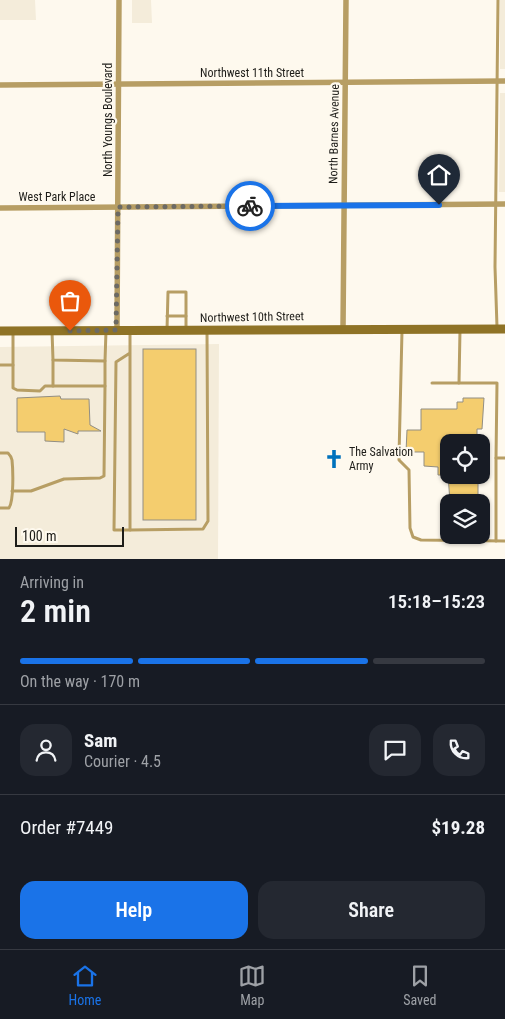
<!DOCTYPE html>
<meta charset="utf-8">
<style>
:root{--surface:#171b24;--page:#242831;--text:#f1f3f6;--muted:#9ea1a6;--line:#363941;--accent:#1a73e8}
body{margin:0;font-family:"Roboto Condensed",sans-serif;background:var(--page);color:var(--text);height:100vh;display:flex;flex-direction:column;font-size:19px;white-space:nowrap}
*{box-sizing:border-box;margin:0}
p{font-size:16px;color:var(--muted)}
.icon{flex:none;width:28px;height:28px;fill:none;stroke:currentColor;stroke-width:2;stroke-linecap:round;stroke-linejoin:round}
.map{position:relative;height:559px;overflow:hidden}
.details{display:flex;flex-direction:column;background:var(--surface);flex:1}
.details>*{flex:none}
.tools{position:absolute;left:440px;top:434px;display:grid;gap:10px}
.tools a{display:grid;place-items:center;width:50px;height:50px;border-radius:10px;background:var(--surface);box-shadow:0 1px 4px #0004;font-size:25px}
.scale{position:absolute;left:15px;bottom:12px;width:109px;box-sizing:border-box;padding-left:5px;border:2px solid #1e1d19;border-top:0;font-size:14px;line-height:18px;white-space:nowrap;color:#1e1d19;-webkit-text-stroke:4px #fef9ee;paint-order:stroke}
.pin{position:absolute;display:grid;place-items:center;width:42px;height:42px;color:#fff;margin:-51px -21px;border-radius:50% 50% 50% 0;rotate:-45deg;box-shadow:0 0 5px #0007}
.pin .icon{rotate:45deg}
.courier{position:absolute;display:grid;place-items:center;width:50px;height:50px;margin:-25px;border:4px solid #1a73e8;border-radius:50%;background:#fff;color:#222;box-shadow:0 1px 6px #0007}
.head em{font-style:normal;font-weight:600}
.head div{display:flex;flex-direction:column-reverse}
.head{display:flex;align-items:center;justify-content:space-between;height:85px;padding:0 20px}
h1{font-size:32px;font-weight:600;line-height:38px}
.bar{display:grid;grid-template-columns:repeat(4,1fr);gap:8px 5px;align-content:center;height:60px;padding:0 20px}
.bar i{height:6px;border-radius:4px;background:var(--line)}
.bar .selected{background:var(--accent)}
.bar p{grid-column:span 4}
.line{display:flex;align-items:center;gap:12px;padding:0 20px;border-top:1px solid var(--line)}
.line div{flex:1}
.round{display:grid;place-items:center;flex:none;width:52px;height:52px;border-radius:15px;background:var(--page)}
.action{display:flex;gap:10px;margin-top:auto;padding:10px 20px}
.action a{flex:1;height:58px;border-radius:15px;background:var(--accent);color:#fff;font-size:20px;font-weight:600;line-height:58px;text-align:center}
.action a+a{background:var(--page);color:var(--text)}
.tab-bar{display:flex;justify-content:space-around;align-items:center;height:70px;border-top:1px solid var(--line);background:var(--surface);font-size:14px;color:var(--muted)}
.tab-bar a{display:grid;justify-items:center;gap:2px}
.tab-bar .selected{color:var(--accent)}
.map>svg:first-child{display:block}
.built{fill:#f4ecda}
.building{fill:#f4cd6e;stroke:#928e83}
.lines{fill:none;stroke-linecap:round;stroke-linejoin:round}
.service{stroke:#b79e64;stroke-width:3}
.minor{stroke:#b79e64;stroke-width:5.5}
.secondary{stroke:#8f7326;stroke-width:9}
.done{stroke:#6c6a64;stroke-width:5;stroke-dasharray:0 9}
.route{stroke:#1a73e8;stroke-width:6}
.labels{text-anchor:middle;stroke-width:4.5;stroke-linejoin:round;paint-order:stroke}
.street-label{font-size:12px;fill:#1e1d19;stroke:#fef9ee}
.poi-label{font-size:12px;fill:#1e1d19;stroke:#fef9ee;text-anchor:start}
</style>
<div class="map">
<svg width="505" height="559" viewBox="0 0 505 559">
<rect width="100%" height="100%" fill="#fef9ee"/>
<g class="built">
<polygon points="0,0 35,0 36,20 0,20"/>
<polygon points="132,0 151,0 152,23 132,23"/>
<rect x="500" y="0" width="5" height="69"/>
<polygon points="500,93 505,93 505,192 499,192"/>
<polygon points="219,344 218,559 0,559 0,347"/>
</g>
<g class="building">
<rect x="143" y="349" width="53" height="171"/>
<polygon points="60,396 61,399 89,399 90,425 101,431 78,431 78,434 64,429 64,442 45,441 45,432 17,432 17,398"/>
<polygon points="463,398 484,398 482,429 477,429 477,442 449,442 449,475 438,475 438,467 424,466 424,452 406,452 407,430 421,430 421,409 457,409 457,402 463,402"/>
<polygon points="448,475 474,475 474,479 478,479 478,502 450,502"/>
</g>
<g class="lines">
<g class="service">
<polyline points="167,316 186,316"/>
<polyline points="497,327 495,267 498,0"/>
<polyline points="167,330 168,292 186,292 186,330"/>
<polyline points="52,331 53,360 105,361 106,331"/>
<polyline points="402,331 399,456 399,460 409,470 410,528 413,537 421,540 505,541"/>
<polyline points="130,353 116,362 114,530 130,530 130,332"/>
<polyline points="53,360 53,386"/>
<polyline points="0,365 13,365 13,332"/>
<polyline points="13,365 13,388 17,390 40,391 45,386 105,386 105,361"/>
<polyline points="432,383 497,383 496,458 505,458"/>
<polyline points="459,383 460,330"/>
<path d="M0,453H8C10,455 11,456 12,460C13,469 14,501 9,508H0"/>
<polyline points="12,491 31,491 64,479 100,478 104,476 105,386"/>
<polyline points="130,530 203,529 208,521 207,331"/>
<polyline points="496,541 496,458"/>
</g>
<g class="minor">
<polyline points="0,85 505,81"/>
<polyline points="0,208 505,204"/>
<polyline points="343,329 346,0"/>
<polyline points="117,330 119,0"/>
</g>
<polyline class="secondary" points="0,331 505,329"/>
</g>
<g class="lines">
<polyline class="done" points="70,331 116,330 118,207 250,206"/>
<polyline class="route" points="250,206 439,205"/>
</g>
<defs>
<g id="church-bare" transform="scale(1.5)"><path d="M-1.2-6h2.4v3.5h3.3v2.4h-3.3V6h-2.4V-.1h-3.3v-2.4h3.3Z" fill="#0072bc" stroke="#fef9ee" stroke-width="2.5" paint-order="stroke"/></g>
</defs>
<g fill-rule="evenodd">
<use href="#church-bare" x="334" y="459"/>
</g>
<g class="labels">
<g class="street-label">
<text x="252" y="77">Northwest 11th Street</text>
<text transform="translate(108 120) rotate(-90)" y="4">North Youngs Boulevard</text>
<text transform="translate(334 134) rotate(-89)" y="4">North Barnes Avenue</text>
<text x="57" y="201">West Park Place</text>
<text transform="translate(252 317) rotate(-1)" y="4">Northwest 10th Street</text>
</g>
<g class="poi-label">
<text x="349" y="456">The Salvation<tspan x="349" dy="14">Army</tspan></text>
</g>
</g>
</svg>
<div class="tools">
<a><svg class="icon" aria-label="locate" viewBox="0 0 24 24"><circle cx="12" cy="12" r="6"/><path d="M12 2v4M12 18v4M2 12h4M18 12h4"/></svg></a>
<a><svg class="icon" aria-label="layers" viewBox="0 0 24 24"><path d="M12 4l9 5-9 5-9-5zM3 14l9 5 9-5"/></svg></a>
</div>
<div class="scale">100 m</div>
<div class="pin" style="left:70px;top:331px;background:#ea580c"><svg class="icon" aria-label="bag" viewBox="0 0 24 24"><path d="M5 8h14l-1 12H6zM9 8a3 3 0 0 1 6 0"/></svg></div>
<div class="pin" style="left:439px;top:205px;background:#1f2937"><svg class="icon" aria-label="home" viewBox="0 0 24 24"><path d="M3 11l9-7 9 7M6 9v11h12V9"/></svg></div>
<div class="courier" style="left:250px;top:206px"><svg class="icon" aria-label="bike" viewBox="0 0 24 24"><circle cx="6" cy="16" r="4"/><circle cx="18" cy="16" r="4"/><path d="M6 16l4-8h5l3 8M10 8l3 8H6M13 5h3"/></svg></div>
</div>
<section class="details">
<div class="head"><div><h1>2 min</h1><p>Arriving in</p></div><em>15:18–15:23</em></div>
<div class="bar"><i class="selected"></i><i class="selected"></i><i class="selected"></i><i></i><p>On the way · 170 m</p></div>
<div class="line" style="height:90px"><a class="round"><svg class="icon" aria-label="person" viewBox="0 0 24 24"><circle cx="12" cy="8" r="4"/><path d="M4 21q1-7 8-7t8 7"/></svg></a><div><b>Sam</b><p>Courier · 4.5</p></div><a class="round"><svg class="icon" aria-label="chat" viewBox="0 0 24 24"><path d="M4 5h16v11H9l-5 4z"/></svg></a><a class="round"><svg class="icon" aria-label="phone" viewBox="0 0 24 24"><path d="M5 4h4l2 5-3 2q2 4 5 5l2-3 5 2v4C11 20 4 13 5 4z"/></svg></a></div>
<div class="line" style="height:65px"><div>Order #7449</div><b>$19.28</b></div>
<div class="action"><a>Help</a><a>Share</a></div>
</section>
<nav class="tab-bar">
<a class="selected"><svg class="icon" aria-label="home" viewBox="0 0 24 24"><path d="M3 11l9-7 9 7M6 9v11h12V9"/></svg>Home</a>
<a><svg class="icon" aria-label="map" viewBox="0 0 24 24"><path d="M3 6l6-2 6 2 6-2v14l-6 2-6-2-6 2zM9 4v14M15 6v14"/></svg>Map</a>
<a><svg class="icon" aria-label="saved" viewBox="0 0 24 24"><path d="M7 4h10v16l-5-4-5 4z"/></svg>Saved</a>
</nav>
